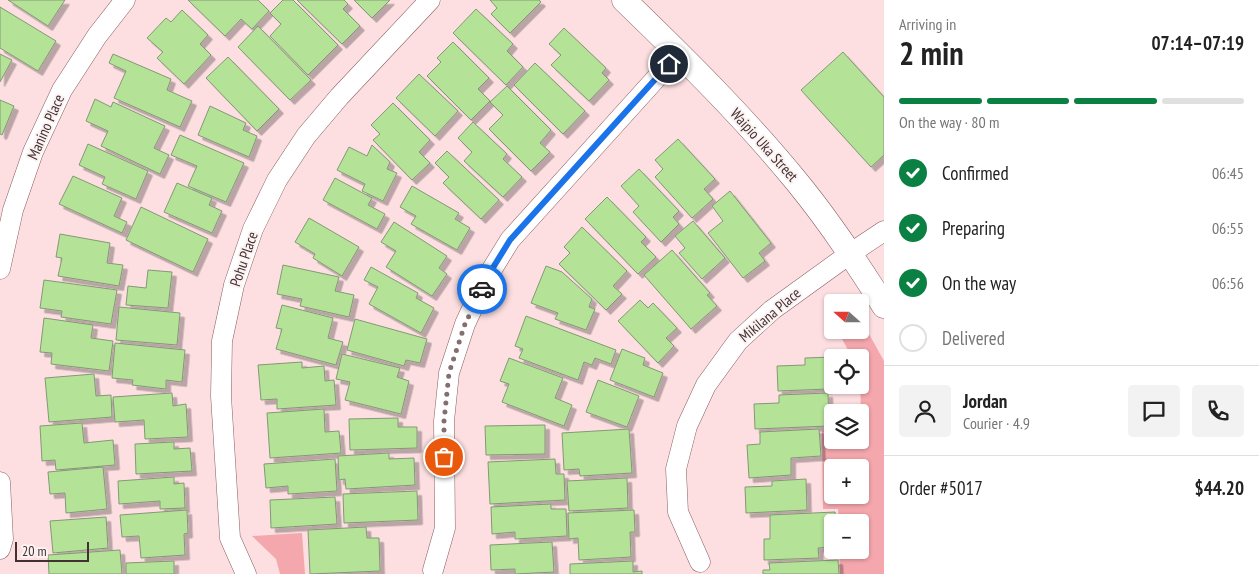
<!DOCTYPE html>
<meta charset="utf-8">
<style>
:root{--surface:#fff;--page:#f2f2f2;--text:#222;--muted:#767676;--line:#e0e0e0;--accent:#0b8043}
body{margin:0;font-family:"PT Sans Narrow",sans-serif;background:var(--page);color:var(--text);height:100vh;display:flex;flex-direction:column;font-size:19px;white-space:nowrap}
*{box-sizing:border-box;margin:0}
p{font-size:16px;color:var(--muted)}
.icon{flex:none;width:28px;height:28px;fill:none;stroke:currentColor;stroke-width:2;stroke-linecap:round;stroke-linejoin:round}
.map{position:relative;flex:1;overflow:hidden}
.sheet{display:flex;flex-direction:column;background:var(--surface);width:375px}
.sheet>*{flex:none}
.needle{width:32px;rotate:291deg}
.fabs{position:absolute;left:824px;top:294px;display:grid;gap:10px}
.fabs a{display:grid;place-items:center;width:45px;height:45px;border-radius:5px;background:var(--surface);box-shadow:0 1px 4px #0004;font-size:25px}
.scale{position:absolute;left:15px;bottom:12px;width:74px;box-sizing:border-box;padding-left:5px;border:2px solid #433132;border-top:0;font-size:14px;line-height:18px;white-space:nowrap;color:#433132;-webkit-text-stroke:4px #fcf2f2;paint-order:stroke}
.pin{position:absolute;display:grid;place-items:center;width:42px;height:42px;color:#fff;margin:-21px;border:2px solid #fff;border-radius:50%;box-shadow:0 1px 5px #0007}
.courier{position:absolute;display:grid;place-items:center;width:50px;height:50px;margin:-25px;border:4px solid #1a73e8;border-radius:50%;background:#fff;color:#222;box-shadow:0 1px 6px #0007}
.summary em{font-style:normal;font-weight:800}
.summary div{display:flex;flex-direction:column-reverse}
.summary{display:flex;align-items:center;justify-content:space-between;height:85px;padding:0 15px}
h1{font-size:32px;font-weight:800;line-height:38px}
.bar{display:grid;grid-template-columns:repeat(4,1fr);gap:8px 5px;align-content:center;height:60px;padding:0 15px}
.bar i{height:6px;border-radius:4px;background:var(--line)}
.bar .current{background:var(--accent)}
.bar p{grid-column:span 4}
.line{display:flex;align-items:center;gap:12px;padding:0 15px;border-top:1px solid var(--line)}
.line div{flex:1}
.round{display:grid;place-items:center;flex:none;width:52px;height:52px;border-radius:5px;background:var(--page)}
ol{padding:0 15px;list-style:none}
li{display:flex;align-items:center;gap:15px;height:55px}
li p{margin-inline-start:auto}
li .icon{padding:5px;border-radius:50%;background:var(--accent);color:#fff;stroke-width:4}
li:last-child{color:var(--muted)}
li i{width:28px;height:28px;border:2px solid var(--line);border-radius:50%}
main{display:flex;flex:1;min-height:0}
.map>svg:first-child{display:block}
.green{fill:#f4a7ad;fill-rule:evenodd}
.building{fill:#b4e297;stroke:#839876;filter:url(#shadow)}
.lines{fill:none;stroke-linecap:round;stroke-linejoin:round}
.minor-casing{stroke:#885e62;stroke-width:21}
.tertiary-casing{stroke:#885e62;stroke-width:25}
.minor{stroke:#fff;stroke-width:20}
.tertiary{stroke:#fff;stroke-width:24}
.done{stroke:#846e6f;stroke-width:5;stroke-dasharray:0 9}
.route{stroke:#1a73e8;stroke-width:6}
.labels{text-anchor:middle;stroke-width:4;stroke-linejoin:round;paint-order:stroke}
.street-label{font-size:15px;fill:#433132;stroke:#fcf2f2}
</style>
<main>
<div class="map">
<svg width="884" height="574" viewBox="0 0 884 574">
<defs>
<filter id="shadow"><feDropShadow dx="4.5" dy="4.5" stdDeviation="0" flood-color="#0004"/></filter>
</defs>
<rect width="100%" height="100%" fill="#fddfe1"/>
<g class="green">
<path d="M860,320L869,334L884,361V574H840L839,550H860V522H839L838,509H823L822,431H832V440H860V430H861L860,358L852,357L837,330H860ZM832,468H860V495H832Z"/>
<polygon points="302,533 305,574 280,574 276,559 252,536"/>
</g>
<g class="building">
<polygon points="8,0 65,0 48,26"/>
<polygon points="188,0 258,0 269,11 252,29 241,19 225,36"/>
<polygon points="283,0 293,0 338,45 308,75 270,36 281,24 270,13"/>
<polygon points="297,0 344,0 348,4 343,9 360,26 342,44"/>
<polygon points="354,0 390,0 372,18"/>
<polygon points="490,0 539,0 541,2 510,33 491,14 497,8"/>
<polygon points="0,7 56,41 38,71 0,48"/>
<polygon points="476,9 513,44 507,51 523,67 506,85 453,33"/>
<polygon points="182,10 208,35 200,44 211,55 184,84 157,58 163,52 147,38 166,18 171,22"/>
<polygon points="258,26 311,80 290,100 238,47"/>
<polygon points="564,28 606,68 602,73 609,80 589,101 551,65 561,55 549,44"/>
<polygon points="453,42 489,78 478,89 490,101 471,120 427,76 441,62 437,58"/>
<polygon points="843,52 884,97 884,155 871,167 801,90"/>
<polygon points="0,54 12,60 0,82"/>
<polygon points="113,54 171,79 167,90 192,101 180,127 114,98 126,71 109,63"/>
<polygon points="228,57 279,109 257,131 206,78"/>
<polygon points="535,63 585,111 563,134 514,85"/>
<polygon points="419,74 458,111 435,136 396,98"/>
<polygon points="507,86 551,130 540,143 550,152 531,171 489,129 503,115 490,102"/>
<polygon points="95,99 111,107 113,102 165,126 154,148 169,155 160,174 101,146 108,131 86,121"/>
<polygon points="0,100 14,106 2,135 0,134"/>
<polygon points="393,103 430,140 419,152 430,163 412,180 373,140 380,134 371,125"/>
<polygon points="210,106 246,123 243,130 257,136 249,157 198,135"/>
<polygon points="473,122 507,154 503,159 522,177 503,197 464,161 472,152 458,138"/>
<polygon points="180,135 244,163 226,202 188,186 197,166 171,155"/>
<polygon points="678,139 715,179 704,189 713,199 692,218 655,177 663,169 655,160"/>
<polygon points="88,144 148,171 136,199 102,184 105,177 79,165"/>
<polygon points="372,145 390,162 387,169 397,173 383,201 362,191 365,184 337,170 349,147 367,156"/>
<polygon points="447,151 499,200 481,219 443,183 449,177 435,163"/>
<polygon points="639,169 679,211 673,217 679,224 661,242 633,212 639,206 621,186"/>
<polygon points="73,176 122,198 114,216 127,222 122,233 59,204"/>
<polygon points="335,178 372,198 368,205 385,214 377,229 323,200"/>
<polygon points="177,183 212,198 209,205 222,211 212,233 164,212"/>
<polygon points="412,186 459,213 455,219 470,228 457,250 411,224 416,216 400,207"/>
<polygon points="730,191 771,243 759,253 765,261 743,278 708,233 723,221 712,206"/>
<polygon points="607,197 646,237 641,242 656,257 638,274 585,219"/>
<polygon points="141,207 208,239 193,272 126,240"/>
<polygon points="309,218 359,247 342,276 313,258 315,254 295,242"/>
<polygon points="693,221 725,258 702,279 679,253 685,248 675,236"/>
<polygon points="394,222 447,256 439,268 447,274 432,296 386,267 396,251 381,242"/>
<polygon points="582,227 627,271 613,286 622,294 606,310 559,264 570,253 564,247"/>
<polygon points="60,234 110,243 107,263 123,265 119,286 58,276 62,258 56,257"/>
<polygon points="672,250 710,293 707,295 717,306 691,329 644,275"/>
<polygon points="283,265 339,277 335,291 354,295 349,317 300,306 302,299 277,294"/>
<polygon points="546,266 562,272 592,299 589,307 595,309 586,330 555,319 558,313 531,303"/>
<polygon points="371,267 418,293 416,298 434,308 421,333 369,304 378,287 364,280"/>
<polygon points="148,270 172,272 168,308 126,305 128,286 146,288"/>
<polygon points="44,280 117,290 111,324 61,317 62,311 40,308"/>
<polygon points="640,300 648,308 653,303 677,328 666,338 674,346 658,363 618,321"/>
<polygon points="282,305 333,318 328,338 343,342 336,365 276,349 282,329 276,328"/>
<polygon points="119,307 180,313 177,345 116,340"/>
<polygon points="526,316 616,350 611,364 595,358 592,365 584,362 578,380 519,358 523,349 515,346"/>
<polygon points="44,318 93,325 91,338 113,341 109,371 51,364 52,353 40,352"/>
<polygon points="355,319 427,339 420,363 406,360 404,366 347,350"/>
<polygon points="115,343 185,350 182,382 166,380 166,389 132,385 133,380 112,378"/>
<polygon points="622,349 645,358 643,365 663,373 654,397 610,380"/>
<polygon points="342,354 400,368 397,377 409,381 401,414 345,400 350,382 336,379"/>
<polygon points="833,357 832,382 828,383 828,389 778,391 777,366 805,365 805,358"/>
<polygon points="509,358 563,378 555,398 572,405 564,426 502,402 509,384 500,381"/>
<polygon points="302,362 302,368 324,366 325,381 334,380 336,405 277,409 277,399 261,400 258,365"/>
<polygon points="94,374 96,396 111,395 112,417 49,422 45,378"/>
<polygon points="598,380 639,396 627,427 586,412"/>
<polygon points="172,393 173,406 186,404 188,437 145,439 144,420 115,422 113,397"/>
<polygon points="828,393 829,426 755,429 754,404 779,403 779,395"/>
<polygon points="324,409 325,432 339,431 341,453 270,458 267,413"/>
<polygon points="398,418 398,427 417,427 417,448 350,450 349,419"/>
<polygon points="82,423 84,443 113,440 115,465 56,470 55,460 42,461 40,426"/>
<polygon points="545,425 545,454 486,455 485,426"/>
<polygon points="629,429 632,473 580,476 579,469 564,470 562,433"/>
<polygon points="819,429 821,456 791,458 791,475 749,478 747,445 760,444 760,432"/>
<polygon points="174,442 174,449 190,448 192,471 136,474 135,444"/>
<polygon points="389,453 389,459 414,458 415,485 346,489 345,479 339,480 338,456"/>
<polygon points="335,459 337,491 288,494 288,486 266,488 264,464"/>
<polygon points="555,459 556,474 564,474 565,500 490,504 488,462"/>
<polygon points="103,467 107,509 66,513 65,493 50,494 48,472"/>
<polygon points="174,477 174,484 184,483 185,508 160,509 160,501 119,504 118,481"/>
<polygon points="627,478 628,508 569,511 567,481"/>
<polygon points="806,479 807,510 746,513 745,487 772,486 772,481"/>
<polygon points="417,491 418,520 344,523 343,494"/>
<polygon points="335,497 337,524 271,528 270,500"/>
<polygon points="551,504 551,509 566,509 567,536 515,539 515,532 492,534 491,507"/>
<polygon points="187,510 188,533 184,534 185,555 141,558 139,536 122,537 120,515"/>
<polygon points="634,510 635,532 630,532 631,557 579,560 578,538 569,539 568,513"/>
<polygon points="835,512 836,522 832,522 832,547 818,548 819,558 764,560 764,539 770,539 770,515"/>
<polygon points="106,517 108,548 53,553 50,521"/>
<polygon points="366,527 367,538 379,538 380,571 310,574 308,530"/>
<polygon points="552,542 554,572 515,574 515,569 491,570 490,545"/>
<polygon points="120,550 122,574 49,574 48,555"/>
<polygon points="838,560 839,574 763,574 763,570 770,570 769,563"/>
<polygon points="174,561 174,574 126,574 126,563"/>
<polygon points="633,561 633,572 642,571 642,574 570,574 570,564"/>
</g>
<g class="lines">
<g class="minor-casing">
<g id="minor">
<polyline points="0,269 13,210 33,152 62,90 97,36 125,0"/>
<polyline points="0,482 3,539 0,549"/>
<polyline points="700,562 678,512 676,469 687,426 706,385 738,341 772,310 851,253 884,231"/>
<polyline points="433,570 445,528 444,421 449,373 465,324 486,279 510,240 679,53"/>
<polyline points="246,574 230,538 221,396 222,341 234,285 253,229 277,180 306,136 339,97 430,0"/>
</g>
</g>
<g class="tertiary-casing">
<path id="tertiary" d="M624,0C684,58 744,117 797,182C829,221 857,263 884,306"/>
</g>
<use href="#minor" class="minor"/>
<use href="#tertiary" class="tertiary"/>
</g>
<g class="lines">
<polyline class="done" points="444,457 444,421 449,373 465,324 482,289"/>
<polyline class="route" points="482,289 486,279 510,240 669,64"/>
</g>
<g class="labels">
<g class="street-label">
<text transform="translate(46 127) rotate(-66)" y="5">Manino Place</text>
<text transform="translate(764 145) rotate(48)" y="5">Waipio Uka Street</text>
<text transform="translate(244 259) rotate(-71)" y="5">Pohu Place</text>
<text transform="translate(770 315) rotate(-40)" y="5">Mikilana Place</text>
</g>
</g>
</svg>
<div class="fabs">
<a><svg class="needle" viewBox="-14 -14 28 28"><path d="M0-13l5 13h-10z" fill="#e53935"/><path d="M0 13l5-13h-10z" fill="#767676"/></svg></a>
<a><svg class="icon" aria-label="locate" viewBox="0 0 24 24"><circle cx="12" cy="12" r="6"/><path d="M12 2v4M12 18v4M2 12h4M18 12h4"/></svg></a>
<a><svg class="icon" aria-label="layers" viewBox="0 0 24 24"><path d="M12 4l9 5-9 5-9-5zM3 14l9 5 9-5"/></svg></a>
<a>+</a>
<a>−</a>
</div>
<div class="scale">20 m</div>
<div class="pin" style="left:444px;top:457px;background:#ea580c"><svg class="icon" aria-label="bag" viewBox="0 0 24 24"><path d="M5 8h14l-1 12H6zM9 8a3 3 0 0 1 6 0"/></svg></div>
<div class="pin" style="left:669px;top:64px;background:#1f2937"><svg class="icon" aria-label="home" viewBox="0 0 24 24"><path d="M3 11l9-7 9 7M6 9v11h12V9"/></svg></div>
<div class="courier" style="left:482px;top:289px"><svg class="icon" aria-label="car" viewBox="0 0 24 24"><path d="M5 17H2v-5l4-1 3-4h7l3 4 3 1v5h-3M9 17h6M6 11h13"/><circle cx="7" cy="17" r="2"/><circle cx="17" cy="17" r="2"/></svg></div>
</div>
<section class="sheet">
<div class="summary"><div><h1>2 min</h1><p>Arriving in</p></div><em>07:14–07:19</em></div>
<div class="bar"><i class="current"></i><i class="current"></i><i class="current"></i><i></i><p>On the way · 80 m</p></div>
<ol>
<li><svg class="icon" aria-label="check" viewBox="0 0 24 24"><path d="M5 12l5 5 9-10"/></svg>Confirmed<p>06:45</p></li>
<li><svg class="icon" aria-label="check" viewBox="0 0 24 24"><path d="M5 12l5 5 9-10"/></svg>Preparing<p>06:55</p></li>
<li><svg class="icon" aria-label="check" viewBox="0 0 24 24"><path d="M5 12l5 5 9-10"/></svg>On the way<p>06:56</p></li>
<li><i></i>Delivered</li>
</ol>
<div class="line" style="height:90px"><a class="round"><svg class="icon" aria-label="person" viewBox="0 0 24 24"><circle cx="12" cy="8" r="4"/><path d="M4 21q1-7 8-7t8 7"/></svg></a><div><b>Jordan</b><p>Courier · 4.9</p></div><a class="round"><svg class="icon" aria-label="chat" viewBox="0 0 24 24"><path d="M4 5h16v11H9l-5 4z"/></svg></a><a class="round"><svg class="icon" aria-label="phone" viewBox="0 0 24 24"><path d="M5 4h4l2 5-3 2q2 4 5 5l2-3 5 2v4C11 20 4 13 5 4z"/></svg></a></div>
<div class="line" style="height:65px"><div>Order #5017</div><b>$44.20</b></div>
</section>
</main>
